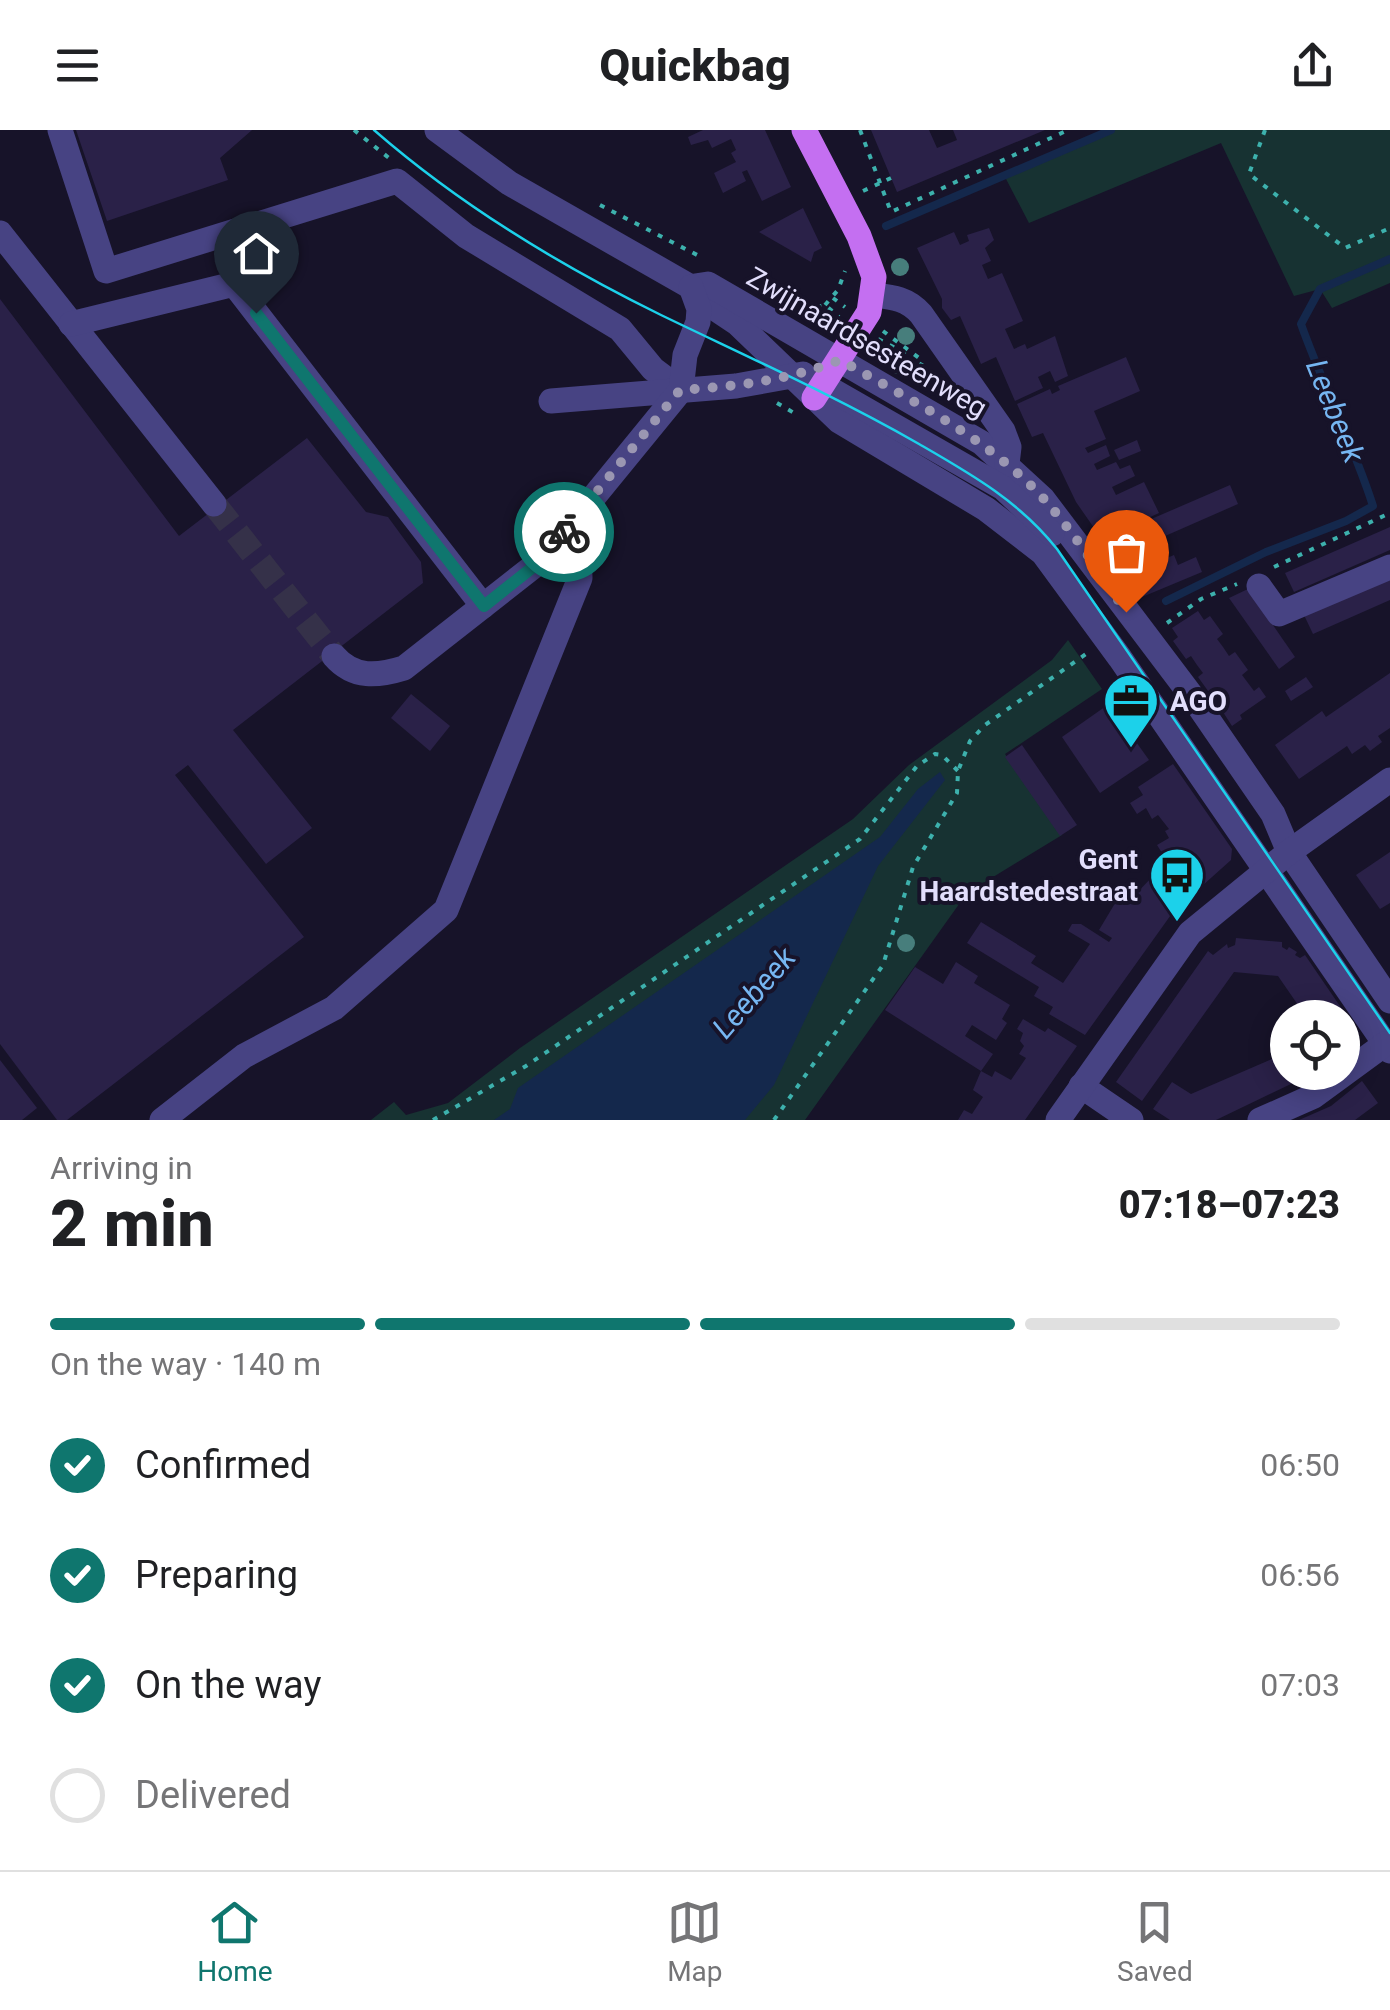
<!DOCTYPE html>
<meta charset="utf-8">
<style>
:root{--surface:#fff;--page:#f2f2f2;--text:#202124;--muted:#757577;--line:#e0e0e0;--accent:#0f766e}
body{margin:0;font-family:Roboto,sans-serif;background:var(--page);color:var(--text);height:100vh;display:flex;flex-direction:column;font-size:38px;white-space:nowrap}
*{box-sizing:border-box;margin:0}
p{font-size:32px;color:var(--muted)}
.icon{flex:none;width:55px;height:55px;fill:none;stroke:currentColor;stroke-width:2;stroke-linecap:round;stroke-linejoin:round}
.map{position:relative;height:990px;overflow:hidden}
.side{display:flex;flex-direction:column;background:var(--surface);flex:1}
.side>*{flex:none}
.fabs{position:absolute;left:1270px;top:870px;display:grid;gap:20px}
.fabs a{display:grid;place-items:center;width:90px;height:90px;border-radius:50%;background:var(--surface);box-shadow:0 5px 25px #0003;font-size:50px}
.pin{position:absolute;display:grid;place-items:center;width:85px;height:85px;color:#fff;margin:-102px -42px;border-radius:50% 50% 50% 0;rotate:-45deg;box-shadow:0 0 10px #0007}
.pin .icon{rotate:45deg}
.courier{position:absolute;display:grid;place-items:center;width:100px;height:100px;margin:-50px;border:8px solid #0f766e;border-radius:50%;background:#fff;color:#222;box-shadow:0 2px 12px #0007}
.headline em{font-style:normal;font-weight:800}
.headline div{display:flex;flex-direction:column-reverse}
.headline{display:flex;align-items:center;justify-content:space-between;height:170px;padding:0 50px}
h1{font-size:65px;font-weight:800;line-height:75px}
.bar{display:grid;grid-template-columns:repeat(4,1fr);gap:15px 10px;align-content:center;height:120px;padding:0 50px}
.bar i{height:12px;border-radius:8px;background:var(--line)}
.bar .selected{background:var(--accent)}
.bar p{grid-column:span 4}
ol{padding:0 50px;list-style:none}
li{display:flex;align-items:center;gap:30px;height:110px}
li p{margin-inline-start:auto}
li .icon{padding:10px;border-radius:50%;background:var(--accent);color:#fff;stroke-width:4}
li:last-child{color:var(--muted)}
li i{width:55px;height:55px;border:5px solid var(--line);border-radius:50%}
header{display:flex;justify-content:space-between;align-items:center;height:130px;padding:0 50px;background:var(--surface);font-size:45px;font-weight:800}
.tab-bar{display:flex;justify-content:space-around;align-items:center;height:140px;border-top:2px solid var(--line);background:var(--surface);font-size:28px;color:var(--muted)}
.tab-bar a{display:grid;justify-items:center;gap:5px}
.tab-bar .selected{color:var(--accent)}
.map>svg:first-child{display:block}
.green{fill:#173232}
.water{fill:#14284c}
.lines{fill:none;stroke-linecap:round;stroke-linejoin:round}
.stream{stroke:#14284c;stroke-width:8}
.building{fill:#2a2148}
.minor-tunnel{stroke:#353149;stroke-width:25;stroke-dasharray:25 12;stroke-linecap:butt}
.path{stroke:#3db1ad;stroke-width:4;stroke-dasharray:5 8;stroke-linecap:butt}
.minor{stroke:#474383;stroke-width:25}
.major{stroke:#c46ff1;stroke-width:25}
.tram{stroke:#1cd1ea;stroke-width:2.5}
.tree{fill:#477e7c}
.done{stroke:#9b97b2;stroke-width:10;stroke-dasharray:0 18}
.route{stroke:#0f766e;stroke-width:12}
.labels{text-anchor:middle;stroke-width:8;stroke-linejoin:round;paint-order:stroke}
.street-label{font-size:28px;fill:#e2defc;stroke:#171329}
.poi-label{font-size:28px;font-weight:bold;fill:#e2defc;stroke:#171329;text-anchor:start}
.water-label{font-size:30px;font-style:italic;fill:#76b6f2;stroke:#171329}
</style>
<header><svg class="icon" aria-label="menu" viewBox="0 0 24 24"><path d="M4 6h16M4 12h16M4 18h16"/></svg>Quickbag<svg class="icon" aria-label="share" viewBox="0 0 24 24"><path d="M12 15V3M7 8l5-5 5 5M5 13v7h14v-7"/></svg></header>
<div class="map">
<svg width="1390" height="990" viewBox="0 0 1390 990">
<rect width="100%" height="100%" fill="#171329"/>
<g class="green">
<polygon points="1103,0 1390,0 1390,153 1332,178 1320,159 1294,166 1221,13 1029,93 1005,47"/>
<polygon points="1068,510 1102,559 1005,624 1062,705 967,763 805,990 371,990 394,972 406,985 448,973 520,918 853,689 909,635 1052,530"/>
</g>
<polygon class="water" points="940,642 945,650 878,736 774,955 745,990 494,990 510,979 518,958 880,707 918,659"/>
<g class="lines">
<g class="stream">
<polyline points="886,96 1111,0"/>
<path d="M1166,471L1266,422L1346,391L1373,376C1353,313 1323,256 1301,194L1320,159L1390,129"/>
</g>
</g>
<g class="building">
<polygon points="76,0 252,0 220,28 228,50 107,91"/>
<polygon points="703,0 765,0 791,57 762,71 747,40 742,42 746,51 723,63 714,43 736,32 731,23 736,20 731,9 712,18 708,10 691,15 688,7"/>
<polygon points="871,0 929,0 937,18 957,10 953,0 1045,0 897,62"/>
<polygon points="803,78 822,118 814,122 811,132 759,102"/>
<polygon points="989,98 994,110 985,118 991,131 982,135 988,149 1002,143 1023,191 1005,199 1014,219 1025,214 1027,219 1055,206 1068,246 1055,252 1050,241 1038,247 1043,258 1015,271 996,227 981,234 960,186 951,190 942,178 942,169 917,118 954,102 960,115 969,111 967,105"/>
<polygon points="0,169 179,406 307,308 366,382 388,387 421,432 423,453 233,600 312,698 266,734 188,635 175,645 304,807 67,990 57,990 0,914"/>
<polygon points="1126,227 1140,261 1094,281 1106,309 1085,318 1088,323 1106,315 1110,326 1094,334 1097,340 1116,332 1120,339 1130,335 1135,346 1112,357 1116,365 1144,352 1159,383 1148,388 1149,390 1230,355 1238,374 1115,428 1076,372 1043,303 1032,307 1017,274 1050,259 1052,264 1060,260 1058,256"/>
<polygon points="1137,310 1141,321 1119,330 1114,320"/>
<polygon points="1390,397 1390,420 1294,462 1285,443"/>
<polygon points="1174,425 1178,435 1196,427 1202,442 1142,467 1137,456 1144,454 1138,440"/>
<polygon points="1390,447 1390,470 1313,504 1304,485"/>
<polygon points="1248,459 1295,527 1279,539 1229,468"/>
<polygon points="1198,481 1204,490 1210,486 1223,504 1217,509 1223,517 1229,526 1235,522 1248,540 1242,545 1254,561 1259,557 1266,567 1240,585 1242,589 1232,596 1223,582 1228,579 1216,562 1211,565 1198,547 1203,543 1197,535 1191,526 1186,529 1173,511 1178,507 1172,498"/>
<polygon points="1390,543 1390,598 1378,606 1382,612 1370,621 1365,615 1352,624 1347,616 1299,649 1275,615 1322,581 1326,587"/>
<polygon points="1306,547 1313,557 1291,571 1285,561"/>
<polygon points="411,564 450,596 430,621 391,588"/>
<polygon points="1109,574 1149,630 1100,663 1062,607"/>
<polygon points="1022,615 1077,695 1060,706 1005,627"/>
<polygon points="1173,634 1232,719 1231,730 1173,782 1085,905 1049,884 1053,877 1034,866 1039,857 967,813 981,792 1036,826 1031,833 1063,853 1090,814 1068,801 1072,794 1081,794 1109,812 1112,808 1099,800 1117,770 1126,774 1157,742 1163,748 1169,743 1154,728 1162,723 1157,715 1169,708 1165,701 1169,699 1158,685 1152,689 1146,678 1137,684 1130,673 1143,665 1138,657"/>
<polygon points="1390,722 1390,773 1380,779 1356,745"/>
<polygon points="1236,808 1282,812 1282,817 1287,820 1289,817 1297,822 1295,825 1300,828 1305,825 1357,901 1342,912 1342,888 1307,888 1278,846 1234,842 1142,971 1116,952 1208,821 1213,825 1227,814 1228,818 1235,815"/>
<polygon points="956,832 978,846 974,853 1010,875 1002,889 1007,893 996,910 972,895 965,906 993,924 981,941 885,880 915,837 943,854"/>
<polygon points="1023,889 1045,902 1048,898 1077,916 1025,990 958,990 964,980 972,984 983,967 973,960 981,941 992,947 995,941 1011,950 1026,928 1019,924 1024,916 1020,911 1023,903 1017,899"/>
<polygon points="1288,922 1288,942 1316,942 1216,990 1170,990 1153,979 1172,952 1191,964"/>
<polygon points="0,930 37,978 22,990 0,990"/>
<polygon points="1362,951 1378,973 1355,990 1299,990 1331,976"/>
</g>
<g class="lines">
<polyline class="minor-tunnel" points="214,374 334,526"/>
<g class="path">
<polyline points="354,0 389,28"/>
<polyline points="860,0 891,82 1068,0"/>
<polyline points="1265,0 1249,44 1345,118 1390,98"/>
<polyline points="863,61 891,48"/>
<polyline points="600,75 703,128"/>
<polyline points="833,168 845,177"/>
<polyline points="825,175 838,160 845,141"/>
<polyline points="804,180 825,175 839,187"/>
<polyline points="883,201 923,231 913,248"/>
<polyline points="878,209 903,222 926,251"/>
<polyline points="777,273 794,283"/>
<polyline points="1274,437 1390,383"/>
<polyline points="1167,493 1201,469 1237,454"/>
<polyline points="433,990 526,936 860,709 917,636 935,624 942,625 958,641"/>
<polyline points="774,990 883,835 913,737 957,663 958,641 970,611 985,595 1086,524"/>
</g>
<g class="minor">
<polyline points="60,0 106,141 397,51 466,106 620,199 653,239 681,260"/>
<polyline points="437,0 509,53 691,157 701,169 737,193 839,291 986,379 1043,423 1120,528 1390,921"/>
<polyline points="0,103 214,374"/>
<polyline points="695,156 708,154 982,313 1043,369 1194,569 1273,684 1289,722 1390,871"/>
<path d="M873,165C892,167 907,168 921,184L1003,301L1009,317L1007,334"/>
<polyline points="71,194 234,154 483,476"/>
<polyline points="823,255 1003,358 1052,404"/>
<polyline points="551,271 736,256 803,244"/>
<polyline points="1259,456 1279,484 1390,437"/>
<path d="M334,526C354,549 378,546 404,538L543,429L681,260L685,225L698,192L699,179L691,157"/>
<polyline points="1081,956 1131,990"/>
<polyline points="162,990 244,926 334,878 446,780 580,448 578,385"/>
<polyline points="1058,990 1190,803 1289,722 1390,650"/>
<polyline points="1260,990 1314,966 1385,914"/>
</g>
<polyline class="major" points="804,0 859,106 874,147 869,182 814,268"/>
<path class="tram" d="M374,0C460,75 559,135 661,185C748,227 835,266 919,314C971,344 1019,371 1057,419L1390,903"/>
</g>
<g class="tree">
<circle cx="900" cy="137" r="9"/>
<circle cx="906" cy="206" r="9"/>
<circle cx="898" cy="235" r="9"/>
<circle cx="906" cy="813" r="9"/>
</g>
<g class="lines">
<path class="done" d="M564,402L680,260C738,256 786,251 840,230C911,270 989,309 1044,369C1075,404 1100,443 1126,482"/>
<polyline class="route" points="256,183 484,476 543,429 564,402"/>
</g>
<defs>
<g id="office-pin" transform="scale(2.875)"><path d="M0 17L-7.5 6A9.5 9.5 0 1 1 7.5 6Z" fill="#1cd1ea" stroke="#171329"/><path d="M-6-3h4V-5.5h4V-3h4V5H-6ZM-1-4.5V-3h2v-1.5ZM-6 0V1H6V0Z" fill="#111"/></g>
<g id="bus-pin" transform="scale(2.875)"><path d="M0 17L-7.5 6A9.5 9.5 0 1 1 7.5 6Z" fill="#1cd1ea" stroke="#171329"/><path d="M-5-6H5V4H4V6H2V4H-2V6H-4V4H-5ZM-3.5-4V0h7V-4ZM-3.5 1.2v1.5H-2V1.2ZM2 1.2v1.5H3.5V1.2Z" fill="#111"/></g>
</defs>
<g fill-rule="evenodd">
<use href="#office-pin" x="1131" y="571"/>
<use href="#bus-pin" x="1177" y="745"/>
</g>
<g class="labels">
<g class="street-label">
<text transform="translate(867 212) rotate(30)" y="10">Zwijnaardsesteenweg</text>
</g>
<g class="poi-label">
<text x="1170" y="581">AGO</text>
<text x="1138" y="739" text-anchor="end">Gent<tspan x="1138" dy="32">Haardstedestraat</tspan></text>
</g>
<g class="water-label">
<text transform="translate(1335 281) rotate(68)" y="10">Leebeek</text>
<text transform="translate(754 863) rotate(-49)" y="10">Leebeek</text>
</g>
</g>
</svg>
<div class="fabs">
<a><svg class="icon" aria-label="locate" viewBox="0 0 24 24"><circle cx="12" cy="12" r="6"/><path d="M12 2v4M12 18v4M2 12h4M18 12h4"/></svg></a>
</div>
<div class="pin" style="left:1126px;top:482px;background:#ea580c"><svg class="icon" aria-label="bag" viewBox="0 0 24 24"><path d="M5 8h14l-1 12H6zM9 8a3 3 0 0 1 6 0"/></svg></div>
<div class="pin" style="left:256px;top:183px;background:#1f2937"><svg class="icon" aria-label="home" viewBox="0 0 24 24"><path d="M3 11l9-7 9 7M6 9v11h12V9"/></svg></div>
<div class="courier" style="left:564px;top:402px"><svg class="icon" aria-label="bike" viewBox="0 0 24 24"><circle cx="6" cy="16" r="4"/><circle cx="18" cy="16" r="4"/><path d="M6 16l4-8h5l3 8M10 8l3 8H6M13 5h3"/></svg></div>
</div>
<section class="side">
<div class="headline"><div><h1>2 min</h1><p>Arriving in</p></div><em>07:18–07:23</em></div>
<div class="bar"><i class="selected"></i><i class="selected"></i><i class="selected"></i><i></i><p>On the way · 140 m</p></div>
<ol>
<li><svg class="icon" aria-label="check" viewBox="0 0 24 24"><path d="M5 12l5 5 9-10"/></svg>Confirmed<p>06:50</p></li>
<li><svg class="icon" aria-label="check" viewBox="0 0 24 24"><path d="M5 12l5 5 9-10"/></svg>Preparing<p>06:56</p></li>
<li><svg class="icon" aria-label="check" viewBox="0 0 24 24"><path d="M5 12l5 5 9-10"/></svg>On the way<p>07:03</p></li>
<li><i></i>Delivered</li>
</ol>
</section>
<nav class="tab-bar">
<a class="selected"><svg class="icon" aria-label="home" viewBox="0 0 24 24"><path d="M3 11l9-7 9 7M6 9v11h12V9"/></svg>Home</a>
<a><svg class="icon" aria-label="map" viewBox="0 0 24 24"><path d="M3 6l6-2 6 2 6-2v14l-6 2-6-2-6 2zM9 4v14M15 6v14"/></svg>Map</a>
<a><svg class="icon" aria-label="saved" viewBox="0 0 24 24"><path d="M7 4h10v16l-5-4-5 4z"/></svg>Saved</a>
</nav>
